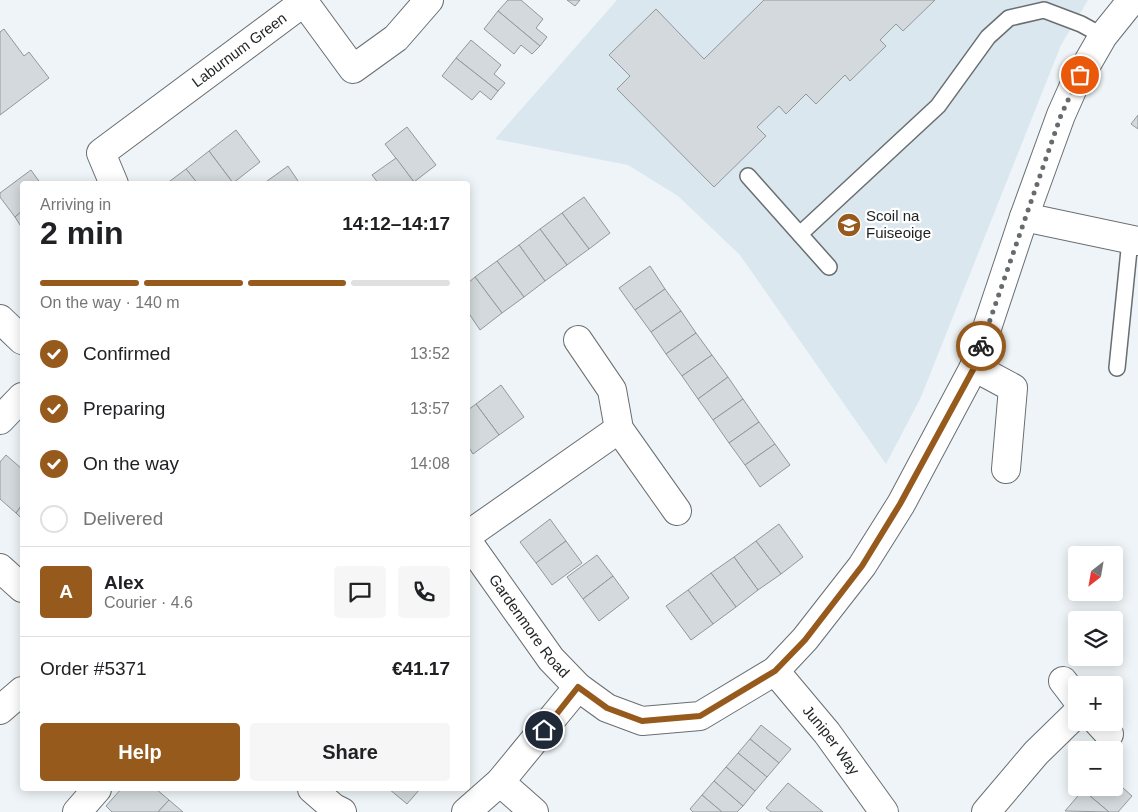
<!DOCTYPE html>
<meta charset="utf-8">
<style>
:root{--surface:#fff;--page:#f6f6f6;--text:#202124;--muted:#757577;--line:#e0e0e0;--accent:#965a1d}
body{margin:0;font-family:Helvetica,sans-serif;background:var(--page);color:var(--text);height:100vh;display:flex;flex-direction:column;font-size:19px;white-space:nowrap}
*{box-sizing:border-box;margin:0}
p{font-size:16px;color:var(--muted)}
.icon{flex:none;width:28px;height:28px;fill:none;stroke:currentColor;stroke-width:2;stroke-linecap:round;stroke-linejoin:round}
.map{position:relative;flex:1;overflow:hidden}
.side{position:absolute;left:20px;top:181px;width:450px;height:610px;display:flex;flex-direction:column;background:var(--surface);border-radius:5px;box-shadow:0 2px 12px #0003}
.side>*{flex:none}
.needle{width:32px;rotate:211deg}
.fabs{position:absolute;left:1068px;top:546px;display:grid;gap:10px}
.fabs a{display:grid;place-items:center;width:55px;height:55px;border-radius:5px;background:var(--surface);box-shadow:0 2px 12px #0003;font-size:25px}
.pin{position:absolute;display:grid;place-items:center;width:42px;height:42px;color:#fff;margin:-21px;border:2px solid #fff;border-radius:50%;box-shadow:0 1px 5px #0007}
.courier{position:absolute;display:grid;place-items:center;width:50px;height:50px;margin:-25px;border:4px solid #965a1d;border-radius:50%;background:#fff;color:#222;box-shadow:0 1px 6px #0007}
.overview em{font-style:normal;font-weight:700}
.overview div{display:flex;flex-direction:column-reverse}
.overview{display:flex;align-items:center;justify-content:space-between;height:85px;padding:0 20px}
h1{font-size:32px;font-weight:700;line-height:38px}
.bar{display:grid;grid-template-columns:repeat(4,1fr);gap:8px 5px;align-content:center;height:60px;padding:0 20px}
.bar i{height:6px;border-radius:4px;background:var(--line)}
.bar .active{background:var(--accent)}
.bar p{grid-column:span 4}
.line{display:flex;align-items:center;gap:12px;padding:0 20px;border-top:1px solid var(--line)}
.line div{flex:1}
.round{display:grid;place-items:center;flex:none;width:52px;height:52px;border-radius:5px;background:var(--page)}
ol{padding:0 20px;list-style:none}
li{display:flex;align-items:center;gap:15px;height:55px}
li p{margin-inline-start:auto}
li .icon{padding:5px;border-radius:50%;background:var(--accent);color:#fff;stroke-width:4}
li:last-child{color:var(--muted)}
li i{width:28px;height:28px;border:2px solid var(--line);border-radius:50%}
.cta{display:flex;gap:10px;margin-top:auto;padding:10px 20px}
.cta a{flex:1;height:58px;border-radius:5px;background:var(--accent);color:#fff;font-size:20px;font-weight:700;line-height:58px;text-align:center}
.cta a+a{background:var(--page);color:var(--text)}
.map>svg:first-child{display:block}
.built{fill:#dae7ef}
.building{fill:#d3d9dc;stroke:#92979a}
.lines{fill:none;stroke-linecap:round;stroke-linejoin:round}
.lane-casing{stroke:#696e71;stroke-width:18}
.street-casing{stroke:#696e71;stroke-width:30}
.lane{stroke:#fff;stroke-width:15}
.street{stroke:#fff;stroke-width:28}
.done{stroke:#676b6d;stroke-width:5;stroke-dasharray:0 9}
.route{stroke:#965a1d;stroke-width:6}
.labels{text-anchor:middle;stroke-width:4.5;stroke-linejoin:round;paint-order:stroke}
.street-label{font-size:15px;fill:#1f2122;stroke:#fff}
.poi-label{font-size:15px;fill:#1f2122;stroke:#fff;text-anchor:start}
</style>
<div class="map">
<svg width="1138" height="812" viewBox="0 0 1138 812">
<rect width="100%" height="100%" fill="#eef4f7"/>
<polygon class="built" points="617,0 1088,0 1061,45 921,397 886,464 740,255 678,196 628,165 495,139"/>
<g class="building">
<polygon points="508,0 521,0 543,19 536,28 547,37 540,46 498,11"/>
<polygon points="567,0 580,0 575,6"/>
<polygon points="764,0 935,0 903,31 896,24 880,40 886,46 850,81 845,75 816,104 806,94 786,114 779,106 757,127 766,136 714,187 617,89 630,76 609,55 656,9 704,59"/>
<polygon points="498,11 540,46 532,54 521,45 514,54 484,29"/>
<polygon points="4,29 24,56 29,52 49,78 0,115 0,32"/>
<polygon points="471,40 501,65 494,74 505,83 498,91 456,58"/>
<polygon points="456,58 498,91 491,100 480,91 472,100 442,76"/>
<polygon points="1138,115 1138,129 1131,124"/>
<polygon points="407,127 436,165 414,182 385,144"/>
<polygon points="236,130 260,162 233,183 209,151"/>
<polygon points="209,151 233,183 232,184 198,184 186,169"/>
<polygon points="396,158 414,182 416,184 379,184 372,175"/>
<polygon points="288,166 300,184 263,184"/>
<polygon points="186,169 198,184 166,184"/>
<polygon points="31,170 41,184 22,184 22,211 15,217 0,197 0,193"/>
<polygon points="584,197 610,233 589,249 562,213"/>
<polygon points="22,211 22,228 15,217"/>
<polygon points="562,213 589,249 567,265 540,229"/>
<polygon points="540,229 567,265 545,281 519,245"/>
<polygon points="519,245 545,281 524,297 497,261"/>
<polygon points="497,261 524,297 502,313 475,277"/>
<polygon points="650,266 665,289 635,310 619,288"/>
<polygon points="475,277 502,313 480,330 468,312 468,283"/>
<polygon points="665,289 681,311 651,332 635,310"/>
<polygon points="681,311 696,333 666,354 651,332"/>
<polygon points="696,333 712,355 682,376 666,354"/>
<polygon points="712,355 728,377 698,399 682,376"/>
<polygon points="728,377 743,399 713,420 698,399"/>
<polygon points="501,385 524,417 499,435 476,404"/>
<polygon points="743,399 759,422 729,443 713,420"/>
<polygon points="476,404 499,435 473,454 468,446 468,410"/>
<polygon points="759,422 775,444 745,465 729,443"/>
<polygon points="775,444 790,465 760,487 745,465"/>
<polygon points="6,455 22,469 22,505 16,513 0,499 0,462"/>
<polygon points="22,505 22,519 16,513"/>
<polygon points="550,519 566,541 536,563 520,542"/>
<polygon points="779,524 803,557 781,574 756,541"/>
<polygon points="566,541 582,563 552,585 536,563"/>
<polygon points="756,541 781,574 758,590 734,557"/>
<polygon points="597,555 613,576 583,599 567,577"/>
<polygon points="734,557 758,590 736,607 711,573"/>
<polygon points="711,573 736,607 713,624 688,590"/>
<polygon points="613,576 629,598 599,621 583,599"/>
<polygon points="688,590 713,624 691,640 666,606"/>
<polygon points="761,725 791,749 779,763 750,739"/>
<polygon points="750,739 779,763 767,777 738,753"/>
<polygon points="738,753 767,777 755,791 726,767"/>
<polygon points="726,767 755,791 743,806 714,781"/>
<polygon points="1114,780 1132,796 1118,812 1109,812 1083,790 1085,788 1114,788"/>
<polygon points="714,781 743,806 737,812 722,812 702,795"/>
<polygon points="788,783 823,812 771,812 766,808"/>
<polygon points="121,789 156,789 169,800 158,812 112,812 106,806"/>
<polygon points="389,789 420,789 407,804"/>
<polygon points="1083,790 1109,812 1065,811"/>
<polygon points="702,795 722,812 693,812 690,809"/>
<polygon points="169,800 183,812 158,812"/>
</g>
<g class="lines">
<g class="lane-casing">
<g id="lane">
<polyline points="748,176 829,267"/>
<polyline points="800,234 938,106 988,37 1009,18 1044,10 1081,24 1103,36"/>
<polyline points="1117,368 1130,240"/>
</g>
</g>
<g class="street-casing">
<g id="street">
<path id="s1" d="M114,184L101,153L304,2L353,69L396,38L429,0"/>
<polyline points="1024,217 1138,241"/>
<polyline points="0,319 22,340"/>
<polyline points="578,340 612,390 619,429 677,511"/>
<polyline points="974,367 1013,388 1006,469"/>
<polyline points="0,420 22,397"/>
<polyline points="468,535 619,429"/>
<path id="s2" d="M468,542L551,659L578,687L607,708L642,721L700,716L775,671L805,639L862,566L901,504L974,367L1024,217L1061,115L1073,88L1103,36L1132,0"/>
<polyline points="0,568 22,588"/>
<path id="s3" d="M775,671L827,733L884,812"/>
<polyline points="1063,681 1076,698"/>
<polyline points="0,710 22,691"/>
<polyline points="1098,722 1109,734"/>
<polyline points="500,782 534,812"/>
<polyline points="312,789 334,808 342,812"/>
<polyline points="77,812 97,789"/>
<polyline points="466,812 500,782 578,687"/>
<polyline points="986,812 1036,753 1076,714"/>
</g>
</g>
<use href="#lane" class="lane"/>
<use href="#street" class="street"/>
</g>
<g class="lines">
<polyline class="done" points="981,346 1061,115 1080,75"/>
<polyline class="route" points="544,730 578,687 607,708 642,721 700,716 775,671 805,640 862,566 900,504 974,368 981,346"/>
</g>
<defs>
<g id="school-disc" transform="scale(1.25)"><circle r="9.5" fill="#965a1d" stroke="#fff"/><path d="M0-5L7-2L0 1L-7-2ZM-4 1L0 2.5L4 1V4Q0 6-4 4Z" fill="#fff"/></g>
</defs>
<g fill-rule="evenodd">
<use href="#school-disc" x="849" y="225"/>
</g>
<g class="labels">
<g class="street-label">
<text dy="5" stroke="none"><textPath href="#s1" startOffset="206">Laburnum Green</textPath></text>
<text dy="5" stroke="none"><textPath href="#s2" startOffset="104">Gardenmore Road</textPath></text>
<text dy="5" stroke="none"><textPath href="#s3" startOffset="89">Juniper Way</textPath></text>
</g>
<g class="poi-label">
<text x="866" y="221">Scoil na<tspan x="866" dy="17">Fuiseoige</tspan></text>
</g>
</g>
</svg>
<div class="fabs">
<a><svg class="needle" viewBox="-14 -14 28 28"><path d="M0-13l5 13h-10z" fill="#e53935"/><path d="M0 13l5-13h-10z" fill="#757577"/></svg></a>
<a><svg class="icon" aria-label="layers" viewBox="0 0 24 24"><path d="M12 4l9 5-9 5-9-5zM3 14l9 5 9-5"/></svg></a>
<a>+</a>
<a>−</a>
</div>
<div class="pin" style="left:1080px;top:75px;background:#ea580c"><svg class="icon" aria-label="bag" viewBox="0 0 24 24"><path d="M5 8h14l-1 12H6zM9 8a3 3 0 0 1 6 0"/></svg></div>
<div class="pin" style="left:544px;top:730px;background:#1f2937"><svg class="icon" aria-label="home" viewBox="0 0 24 24"><path d="M3 11l9-7 9 7M6 9v11h12V9"/></svg></div>
<div class="courier" style="left:981px;top:346px"><svg class="icon" aria-label="bike" viewBox="0 0 24 24"><circle cx="6" cy="16" r="4"/><circle cx="18" cy="16" r="4"/><path d="M6 16l4-8h5l3 8M10 8l3 8H6M13 5h3"/></svg></div>
<section class="side">
<div class="overview"><div><h1>2 min</h1><p>Arriving in</p></div><em>14:12–14:17</em></div>
<div class="bar"><i class="active"></i><i class="active"></i><i class="active"></i><i></i><p>On the way · 140 m</p></div>
<ol>
<li><svg class="icon" aria-label="check" viewBox="0 0 24 24"><path d="M5 12l5 5 9-10"/></svg>Confirmed<p>13:52</p></li>
<li><svg class="icon" aria-label="check" viewBox="0 0 24 24"><path d="M5 12l5 5 9-10"/></svg>Preparing<p>13:57</p></li>
<li><svg class="icon" aria-label="check" viewBox="0 0 24 24"><path d="M5 12l5 5 9-10"/></svg>On the way<p>14:08</p></li>
<li><i></i>Delivered</li>
</ol>
<div class="line" style="height:90px"><b class="round" style="background:var(--accent);color:#fff">A</b><div><b>Alex</b><p>Courier · 4.6</p></div><a class="round"><svg class="icon" aria-label="chat" viewBox="0 0 24 24"><path d="M4 5h16v11H9l-5 4z"/></svg></a><a class="round"><svg class="icon" aria-label="phone" viewBox="0 0 24 24"><path d="M5 4h4l2 5-3 2q2 4 5 5l2-3 5 2v4C11 20 4 13 5 4z"/></svg></a></div>
<div class="line" style="height:65px"><div>Order #5371</div><b>€41.17</b></div>
<div class="cta"><a>Help</a><a>Share</a></div>
</section>
</div>
